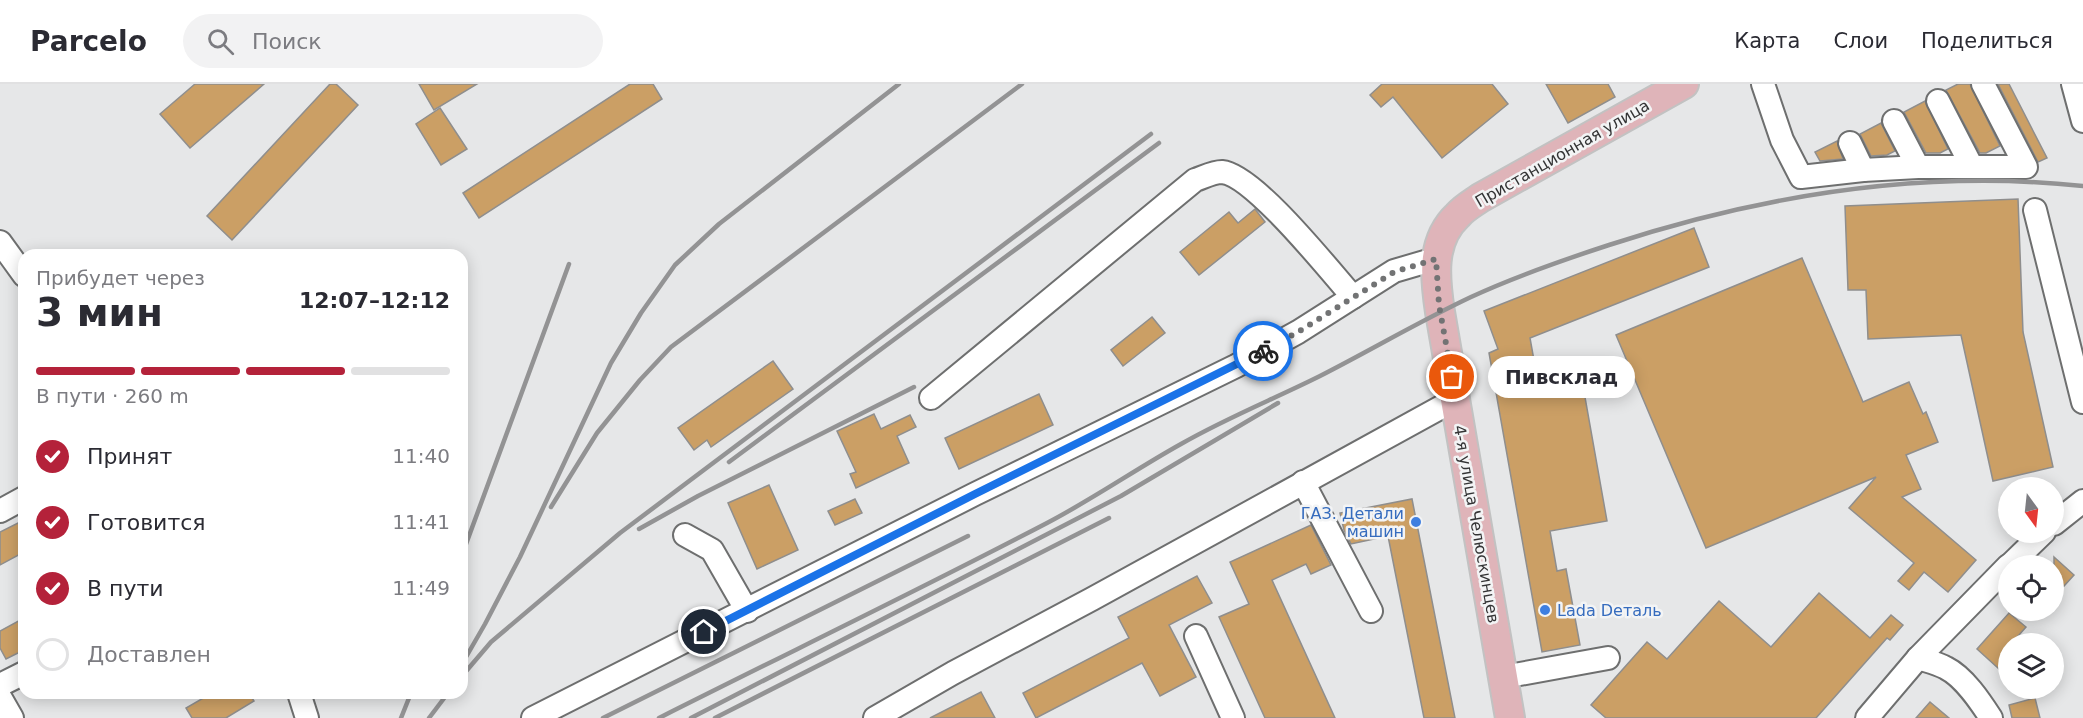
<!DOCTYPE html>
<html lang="ru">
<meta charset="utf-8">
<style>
:root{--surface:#fff;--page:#f2f2f3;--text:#2b2b33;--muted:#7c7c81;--line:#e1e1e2;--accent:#b4223a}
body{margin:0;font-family:"DejaVu Sans",sans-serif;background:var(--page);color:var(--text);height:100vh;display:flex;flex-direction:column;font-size:22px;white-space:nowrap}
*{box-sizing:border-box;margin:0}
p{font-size:20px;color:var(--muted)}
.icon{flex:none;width:33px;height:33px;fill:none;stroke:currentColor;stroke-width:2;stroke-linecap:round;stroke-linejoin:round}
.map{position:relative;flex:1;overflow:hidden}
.sheet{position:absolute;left:18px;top:165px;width:450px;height:450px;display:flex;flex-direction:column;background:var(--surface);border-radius:18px;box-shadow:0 3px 15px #0003}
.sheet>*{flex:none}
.needle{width:39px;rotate:165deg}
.fabs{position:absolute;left:1998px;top:393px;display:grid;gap:12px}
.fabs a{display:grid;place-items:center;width:66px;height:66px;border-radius:50%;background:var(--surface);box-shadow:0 3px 15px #0003;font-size:30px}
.pin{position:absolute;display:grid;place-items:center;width:51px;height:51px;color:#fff;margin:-26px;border:3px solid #fff;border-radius:50%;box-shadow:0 2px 6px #0007}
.courier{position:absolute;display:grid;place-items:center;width:60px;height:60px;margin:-30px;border:4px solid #1a73e8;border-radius:50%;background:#fff;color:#222;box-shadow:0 2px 8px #0007}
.bubble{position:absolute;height:42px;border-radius:21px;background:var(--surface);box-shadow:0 3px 15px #0003;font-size:20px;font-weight:600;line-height:42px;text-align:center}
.headline em{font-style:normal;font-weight:600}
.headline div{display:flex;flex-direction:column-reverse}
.headline{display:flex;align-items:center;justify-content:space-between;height:102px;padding:0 18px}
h1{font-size:39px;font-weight:600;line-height:45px}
.bar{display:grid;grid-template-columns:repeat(4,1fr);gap:9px 6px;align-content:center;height:72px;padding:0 18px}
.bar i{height:8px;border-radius:4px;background:var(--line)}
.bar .active{background:var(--accent)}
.bar p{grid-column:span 4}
ol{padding:0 18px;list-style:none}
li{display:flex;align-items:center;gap:18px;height:66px}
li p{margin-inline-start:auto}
li .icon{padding:6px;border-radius:50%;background:var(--accent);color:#fff;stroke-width:4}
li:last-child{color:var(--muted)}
li i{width:33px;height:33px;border:3px solid var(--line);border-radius:50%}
header{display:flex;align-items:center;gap:36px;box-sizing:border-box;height:84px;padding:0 30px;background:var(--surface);border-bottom:2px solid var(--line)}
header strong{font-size:28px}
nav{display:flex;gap:33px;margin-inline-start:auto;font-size:21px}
.search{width:420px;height:54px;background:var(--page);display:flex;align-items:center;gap:15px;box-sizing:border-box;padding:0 21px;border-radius:33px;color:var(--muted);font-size:22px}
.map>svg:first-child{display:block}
.building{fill:#cb9f65;stroke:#8f8e8d;stroke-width:1.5}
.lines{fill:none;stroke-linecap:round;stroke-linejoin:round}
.minor-casing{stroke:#6e6f6f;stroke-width:26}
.major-casing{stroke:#c2c2c2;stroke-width:32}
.minor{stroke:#fff;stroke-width:22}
.major{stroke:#dfb4b9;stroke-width:28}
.rail{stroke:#939394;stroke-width:4.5}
.done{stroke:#727374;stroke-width:6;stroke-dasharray:0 10.8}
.route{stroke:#1a73e8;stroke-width:8}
.shop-dot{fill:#3f7fe0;stroke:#f3f4f5;stroke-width:2}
.labels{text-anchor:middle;stroke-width:5;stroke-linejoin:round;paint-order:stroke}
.street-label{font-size:16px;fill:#343435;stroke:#f3f4f5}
.shop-label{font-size:16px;fill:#366cbe;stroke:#f3f4f5;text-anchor:end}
</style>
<header>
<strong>Parcelo</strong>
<div class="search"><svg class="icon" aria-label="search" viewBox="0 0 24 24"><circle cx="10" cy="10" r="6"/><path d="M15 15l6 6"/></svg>Поиск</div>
<nav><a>Карта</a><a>Слои</a><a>Поделиться</a></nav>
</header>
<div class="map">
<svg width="2083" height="634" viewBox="0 0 2083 634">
<rect width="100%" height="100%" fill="#e6e7e8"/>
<g class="building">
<polygon points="195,0 264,0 190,64 160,30"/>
<polygon points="330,0 336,0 358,21 232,156 207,132"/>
<polygon points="419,0 477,0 434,26"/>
<polygon points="630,0 653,0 662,15 479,134 463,109"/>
<polygon points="1382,0 1492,0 1508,20 1442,74 1393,13 1381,23 1370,11"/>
<polygon points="1546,0 1608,0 1615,13 1568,39"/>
<polygon points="1958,0 1970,0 2000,62 1986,69 1980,69 1946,6"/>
<polygon points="1998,0 2009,0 2047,74 2038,78"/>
<polygon points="1925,17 1948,65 1940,69 1926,69 1904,28"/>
<polygon points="440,24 467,65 441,81 416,40"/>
<polygon points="1881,39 1895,67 1887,71 1871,72 1860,50"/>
<polygon points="1837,57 1843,75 1820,77 1815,68"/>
<polygon points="2018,115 2023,248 2053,383 1993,397 1961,251 1868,255 1866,206 1848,206 1845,122"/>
<polygon points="1255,125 1265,138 1199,191 1180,168 1229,128 1238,139"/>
<polygon points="1694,144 1709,183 1530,254 1540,310 1583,302 1607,437 1550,447 1557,487 1566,485 1580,561 1542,568 1489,269 1498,265 1484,227"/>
<polygon points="1802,174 1863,318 1909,298 1923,330 1926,328 1938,358 1906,371 1921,405 1902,413 1976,476 1948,508 1924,488 1909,506 1898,497 1914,479 1849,424 1876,393 1706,464 1616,251"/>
<polygon points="1152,233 1165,249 1123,282 1111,266"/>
<polygon points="773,277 793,305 711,363 707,356 694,366 678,344"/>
<polygon points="1039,310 1053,341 959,385 945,354"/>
<polygon points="874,330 881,345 910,331 916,343 897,352 909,379 856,404 850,390 856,388 837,347"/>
<polygon points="769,401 798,466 757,485 728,419"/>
<polygon points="855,415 862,429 835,441 828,427"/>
<polygon points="1412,415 1455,634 1424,634 1388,452 1351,460 1344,446 1340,429"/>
<polygon points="24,436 24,468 0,481 0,448"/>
<polygon points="1311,441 1331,481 1311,490 1306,480 1272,496 1335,634 1265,634 1219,533 1249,520 1230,478"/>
<polygon points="2054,473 2074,491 2054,513"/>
<polygon points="1197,492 1212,519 1169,541 1196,593 1160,612 1142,579 1036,634 1023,609 1129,554 1118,533"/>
<polygon points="1819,509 1870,554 1891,531 1903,541 1890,556 1887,554 1816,634 1606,634 1591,621 1647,558 1667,575 1719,517 1771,563"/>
<polygon points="2009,529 2026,543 2011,560 2008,560 2008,563 2003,569 2008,574 1999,585 1977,565"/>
<polygon points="24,534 24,566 6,575 0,564 0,547"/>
<polygon points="981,608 995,634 930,634"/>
<polygon points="212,609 249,609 254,617 226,634 192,634 186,624"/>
<polygon points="2035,614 2040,634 2012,634 2009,621"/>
<polygon points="1930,618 1949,634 1916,634"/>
</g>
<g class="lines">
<g class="minor-casing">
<g id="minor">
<polyline points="1763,0 1782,56 1801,93 1863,86 1918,83 2026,83 1983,0"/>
<polyline points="2073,0 2083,37"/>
<polyline points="1938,17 1972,83"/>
<polyline points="1894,37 1918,83"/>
<polyline points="1850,59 1863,86"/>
<polyline points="2035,126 2083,318"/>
<polyline points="0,158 24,191"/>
<path d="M931,314L1195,96C1204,93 1213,88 1222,88C1254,91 1329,186 1353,213"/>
<polyline points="1303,398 1371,527"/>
<polyline points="0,427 24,414"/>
<polyline points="2054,440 2083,417"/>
<polyline points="685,451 712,466 747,527"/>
<polyline points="2009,482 2044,448"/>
<polyline points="1196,552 1233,634"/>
<path d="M1918,574C1927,577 1937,579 1946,584C1964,593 1980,617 1991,634"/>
<polyline points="1503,593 1608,574"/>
<polyline points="0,601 24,589"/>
<polyline points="299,609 307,634"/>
<polyline points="0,613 12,634"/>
<polyline points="533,634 975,410 1236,282 1298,248 1394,187 1435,175"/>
<polyline points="875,634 953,589 1092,515 1456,315"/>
<polyline points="1867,634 1918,574 2008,482"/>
</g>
</g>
<g class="major-casing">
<path id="major" d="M1510,634L1440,228C1435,195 1430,157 1458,131C1464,124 1473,119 1480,114L1684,0"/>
</g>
<use href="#minor" class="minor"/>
<use href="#major" class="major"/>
<g class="rail">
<polyline points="729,378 1159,59"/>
<polyline points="551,423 597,349 640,296 671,263 1022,0"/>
<polyline points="639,445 698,412 914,303"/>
<polyline points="462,471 569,180"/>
<polyline points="462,580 485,540 520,473 611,279 641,229 675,181 719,140 899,0"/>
<polyline points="462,592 491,558 620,449 1151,50"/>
<polyline points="401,634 411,609"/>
<polyline points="429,634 448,609"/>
<polyline points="603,634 968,452"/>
<path d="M659,634C788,569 919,506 1047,439C1093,415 1136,385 1181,360C1226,334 1274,315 1320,292C1371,266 1420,237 1471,213C1516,192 1563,176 1609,161C1762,111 1922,85 2083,102"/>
<polyline points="691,634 1121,412 1278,319"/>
<polyline points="715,634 1109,434"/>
</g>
</g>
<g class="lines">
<polyline class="done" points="1263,267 1298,248 1394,188 1436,175 1439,221 1452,293"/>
<polyline class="route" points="704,548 975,410 1263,267"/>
</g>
<g class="shop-dot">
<circle cx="1416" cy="438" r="6"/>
<circle cx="1545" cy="526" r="6"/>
</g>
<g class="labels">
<g class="street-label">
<text transform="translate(1562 69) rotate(-30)" y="6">Пристанционная улица</text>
<text transform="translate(1477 440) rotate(80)" y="6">4-я улица Челюскинцев</text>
</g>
<g class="shop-label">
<text x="1404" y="435">ГАЗ. Детали<tspan x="1404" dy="18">машин</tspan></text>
<text x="1557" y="532" text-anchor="start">Lada Dеталь</text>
</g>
</g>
</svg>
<div class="fabs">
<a><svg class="needle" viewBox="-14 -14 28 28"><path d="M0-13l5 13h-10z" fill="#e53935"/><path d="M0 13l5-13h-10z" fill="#7c7c81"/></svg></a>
<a><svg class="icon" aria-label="locate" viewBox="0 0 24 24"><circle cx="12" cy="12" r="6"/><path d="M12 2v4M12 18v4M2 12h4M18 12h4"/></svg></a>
<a><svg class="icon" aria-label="layers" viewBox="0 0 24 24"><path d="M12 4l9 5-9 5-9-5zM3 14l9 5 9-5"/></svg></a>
</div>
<div class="pin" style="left:1452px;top:293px;background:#ea580c"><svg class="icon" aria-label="bag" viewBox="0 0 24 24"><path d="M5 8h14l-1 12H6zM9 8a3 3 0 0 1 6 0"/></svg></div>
<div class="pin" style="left:704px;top:548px;background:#1f2937"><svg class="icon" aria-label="home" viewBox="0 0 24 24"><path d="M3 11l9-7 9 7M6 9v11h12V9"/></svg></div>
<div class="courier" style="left:1263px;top:267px"><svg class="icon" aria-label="bike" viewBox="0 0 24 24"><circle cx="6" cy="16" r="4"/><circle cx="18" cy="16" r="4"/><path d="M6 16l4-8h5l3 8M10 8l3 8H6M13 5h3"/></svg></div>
<div class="bubble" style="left:1488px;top:272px;width:147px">Пивсклад</div>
<section class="sheet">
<div class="headline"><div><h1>3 мин</h1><p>Прибудет через</p></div><em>12:07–12:12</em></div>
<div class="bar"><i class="active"></i><i class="active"></i><i class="active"></i><i></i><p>В пути · 260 m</p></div>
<ol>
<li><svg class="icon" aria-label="check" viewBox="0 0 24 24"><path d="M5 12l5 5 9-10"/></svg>Принят<p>11:40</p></li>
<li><svg class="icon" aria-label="check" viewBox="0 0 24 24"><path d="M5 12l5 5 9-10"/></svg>Готовится<p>11:41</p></li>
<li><svg class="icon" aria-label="check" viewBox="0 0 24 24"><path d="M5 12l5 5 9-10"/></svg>В пути<p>11:49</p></li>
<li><i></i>Доставлен</li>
</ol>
</section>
</div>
